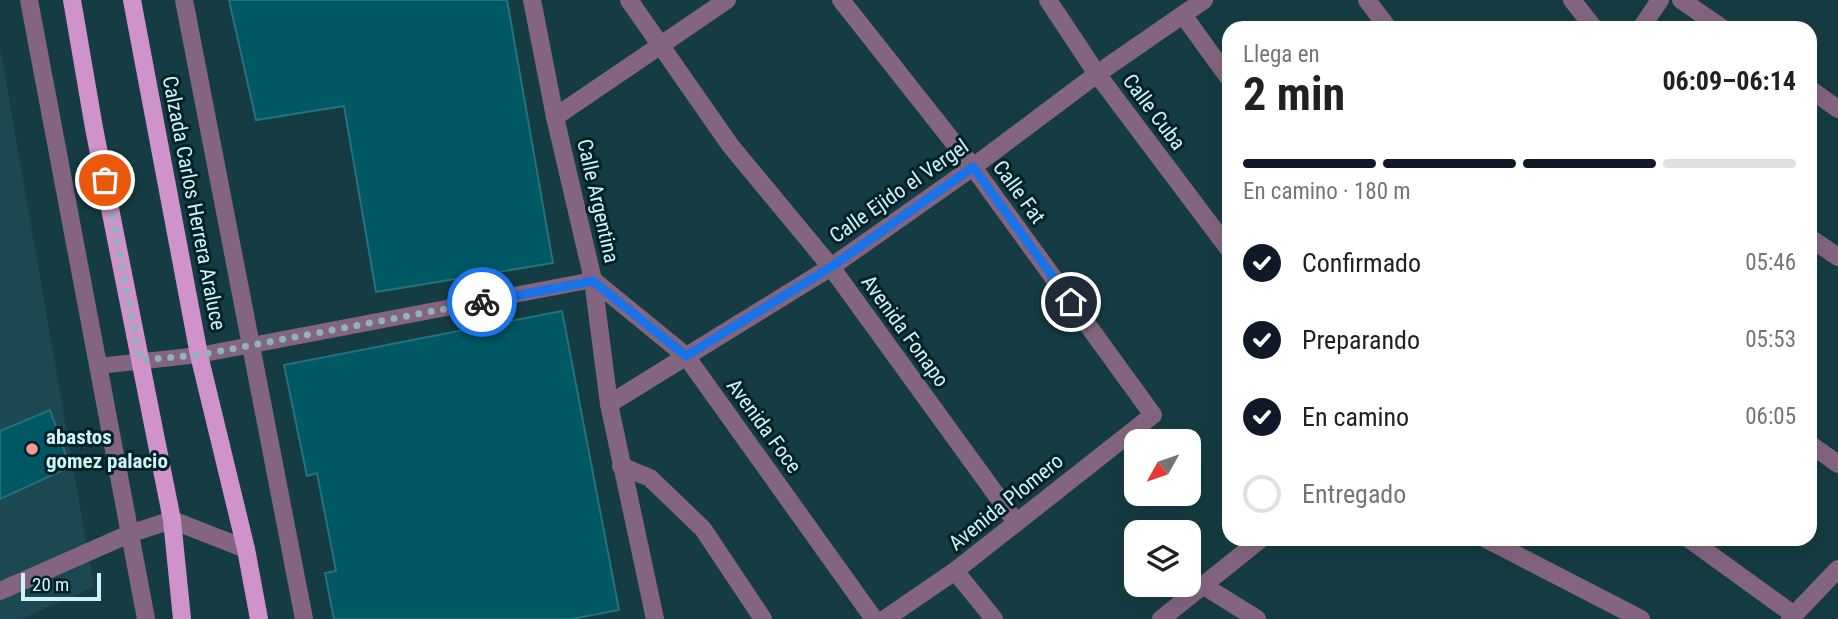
<!DOCTYPE html>
<html lang="es">
<meta charset="utf-8">
<style>
:root{--surface:#fff;--page:#f6f6f6;--text:#202124;--muted:#757577;--line:#e0e0e0;--accent:#111827}
body{margin:0;font-family:"Roboto Condensed",sans-serif;background:var(--page);color:var(--text);height:100vh;display:flex;flex-direction:column;font-size:26px;white-space:nowrap}
*{box-sizing:border-box;margin:0}
p{font-size:23px;color:var(--muted)}
.icon{flex:none;width:38px;height:38px;fill:none;stroke:currentColor;stroke-width:2;stroke-linecap:round;stroke-linejoin:round}
.map{position:relative;flex:1;overflow:hidden}
.details{position:absolute;left:1222px;top:21px;width:595px;height:525px;display:flex;flex-direction:column;background:var(--surface);border-radius:21px;box-shadow:0 7px 28px #0002}
.details>*{flex:none}
.needle{width:46px;rotate:230deg}
.controls{position:absolute;left:1124px;top:429px;display:grid;gap:14px}
.controls a{display:grid;place-items:center;width:77px;height:77px;border-radius:14px;background:var(--surface);box-shadow:0 7px 28px #0002;font-size:35px}
.scale{position:absolute;left:21px;bottom:18px;width:80px;box-sizing:border-box;padding-left:7px;border:4px solid #d0f3f9;border-top:0;font-size:19px;line-height:24px;white-space:nowrap;color:#d0f3f9;-webkit-text-stroke:5px #032227;paint-order:stroke}
.pin{position:absolute;display:grid;place-items:center;width:60px;height:60px;color:#fff;margin:-30px;border:4px solid #fff;border-radius:50%;box-shadow:0 2px 7px #0007}
.courier{position:absolute;display:grid;place-items:center;width:70px;height:70px;margin:-35px;border:5px solid #1a73e8;border-radius:50%;background:#fff;color:#222;box-shadow:0 2px 9px #0007}
.overview em{font-style:normal;font-weight:700}
.overview div{display:flex;flex-direction:column-reverse}
.overview{display:flex;align-items:center;justify-content:space-between;height:119px;padding:0 21px}
h1{font-size:46px;font-weight:700;line-height:52px}
.bar{display:grid;grid-template-columns:repeat(4,1fr);gap:10px 7px;align-content:center;height:84px;padding:0 21px}
.bar i{height:9px;border-radius:5px;background:var(--line)}
.bar .selected{background:var(--accent)}
.bar p{grid-column:span 4}
ol{padding:0 21px;list-style:none}
li{display:flex;align-items:center;gap:21px;height:77px}
li p{margin-inline-start:auto}
li .icon{padding:7px;border-radius:50%;background:var(--accent);color:#fff;stroke-width:4}
li:last-child{color:var(--muted)}
li i{width:38px;height:38px;border:4px solid var(--line);border-radius:50%}
.map>svg:first-child{display:block}
.built{fill:#1c4951}
.building{fill:#005864;stroke:#25717d;stroke-width:2}
.lines{fill:none;stroke-linecap:round;stroke-linejoin:round}
.service{stroke:#846580;stroke-width:16}
.minor{stroke:#846580;stroke-width:18}
.tertiary{stroke:#846580;stroke-width:18}
.primary{stroke:#d092ca;stroke-width:18}
.done{stroke:#8fb3b9;stroke-width:7;stroke-dasharray:0 12.6}
.route{stroke:#1a73e8;stroke-width:9}
.poi-dot{fill:#f59d8e;stroke:#032227;stroke-width:2.5}
.labels{text-anchor:middle;stroke-width:6;stroke-linejoin:round;paint-order:stroke}
.street-label{font-size:21px;fill:#d0f3f9;stroke:#032227}
.poi-label{font-size:21px;font-weight:bold;fill:#d0f3f9;stroke:#032227;text-anchor:start}
</style>
<div class="map">
<svg width="1838" height="619" viewBox="0 0 1838 619">
<rect width="100%" height="100%" fill="#153c42"/>
<polygon class="built" points="0,47 94,587 21,619 0,619"/>
<g class="building">
<polygon points="229,0 507,0 553,263 376,292 344,106 256,120"/>
<polygon points="562,311 619,610 571,619 334,619 325,573 336,571 317,473 307,476 284,365"/>
<polygon points="50,410 70,467 0,499 0,431"/>
</g>
<g class="lines">
<polyline class="service" points="99,366 199,355 593,280"/>
<g class="minor">
<polyline points="532,0 555,117 593,280 609,404 655,619"/>
<polyline points="629,0 730,145 831,267 1016,522"/>
<polyline points="841,0 973,167 1153,415 955,571 885,619"/>
<polyline points="1048,0 1097,74 1228,248"/>
<polyline points="1367,0 1388,28"/>
<polyline points="1572,0 1594,28"/>
<polyline points="1681,0 1722,28"/>
<polyline points="1183,15 1228,77"/>
<polyline points="1641,28 1660,0"/>
<polyline points="1810,89 1838,109"/>
<polyline points="555,117 727,0"/>
<polyline points="1810,238 1838,257"/>
<polyline points="593,280 686,356 874,619"/>
<polyline points="609,404 831,267 973,167 1097,74 1204,0"/>
<polyline points="1810,444 1838,464"/>
<polyline points="621,466 650,478 703,529 763,619"/>
<polyline points="1486,539 1641,619"/>
<polyline points="1689,539 1794,615"/>
<polyline points="955,571 994,619"/>
<polyline points="1204,586 1257,619"/>
<polyline points="0,591 129,534 172,520 246,549"/>
<polyline points="1161,619 1261,539"/>
<polyline points="1790,619 1838,569"/>
</g>
<g class="tertiary">
<polyline points="29,0 146,619"/>
<polyline points="184,0 304,619"/>
</g>
<g class="primary">
<polyline points="72,0 94,128 172,520 182,619"/>
<polyline points="132,0 199,355 246,549 259,619"/>
</g>
</g>
<g class="lines">
<polyline class="done" points="105,180 140,360 199,355 482,302"/>
<polyline class="route" points="482,302 593,281 686,356 831,267 973,167 1071,302"/>
</g>
<circle class="poi-dot" cx="32" cy="449" r="7"/>
<g class="labels">
<g class="street-label">
<text transform="translate(1154 112) rotate(53)" y="7">Calle Cuba</text>
<text transform="translate(899 191) rotate(-35)" y="7">Calle Ejido el Vergel</text>
<text transform="translate(1019 192) rotate(54)" y="7">Calle Fat</text>
<text transform="translate(598 201) rotate(77)" y="7">Calle Argentina</text>
<text transform="translate(194 203) rotate(79)" y="7">Calzada Carlos Herrera Araluce</text>
<text transform="translate(905 331) rotate(54)" y="7">Avenida Fonapo</text>
<text transform="translate(764 426) rotate(54)" y="7">Avenida Foce</text>
<text transform="translate(1006 502) rotate(-39)" y="7">Avenida Plomero</text>
</g>
<g class="poi-label">
<text x="46" y="444">abastos<tspan x="46" dy="24">gomez palacio</tspan></text>
</g>
</g>
</svg>
<div class="controls">
<a><svg class="needle" viewBox="-14 -14 28 28"><path d="M0-13l5 13h-10z" fill="#e53935"/><path d="M0 13l5-13h-10z" fill="#757577"/></svg></a>
<a><svg class="icon" aria-label="layers" viewBox="0 0 24 24"><path d="M12 4l9 5-9 5-9-5zM3 14l9 5 9-5"/></svg></a>
</div>
<div class="scale">20 m</div>
<div class="pin" style="left:105px;top:180px;background:#ea580c"><svg class="icon" aria-label="bag" viewBox="0 0 24 24"><path d="M5 8h14l-1 12H6zM9 8a3 3 0 0 1 6 0"/></svg></div>
<div class="pin" style="left:1071px;top:302px;background:#1f2937"><svg class="icon" aria-label="home" viewBox="0 0 24 24"><path d="M3 11l9-7 9 7M6 9v11h12V9"/></svg></div>
<div class="courier" style="left:482px;top:302px"><svg class="icon" aria-label="bike" viewBox="0 0 24 24"><circle cx="6" cy="16" r="4"/><circle cx="18" cy="16" r="4"/><path d="M6 16l4-8h5l3 8M10 8l3 8H6M13 5h3"/></svg></div>
<section class="details">
<div class="overview"><div><h1>2 min</h1><p>Llega en</p></div><em>06:09–06:14</em></div>
<div class="bar"><i class="selected"></i><i class="selected"></i><i class="selected"></i><i></i><p>En camino · 180 m</p></div>
<ol>
<li><svg class="icon" aria-label="check" viewBox="0 0 24 24"><path d="M5 12l5 5 9-10"/></svg>Confirmado<p>05:46</p></li>
<li><svg class="icon" aria-label="check" viewBox="0 0 24 24"><path d="M5 12l5 5 9-10"/></svg>Preparando<p>05:53</p></li>
<li><svg class="icon" aria-label="check" viewBox="0 0 24 24"><path d="M5 12l5 5 9-10"/></svg>En camino<p>06:05</p></li>
<li><i></i>Entregado</li>
</ol>
</section>
</div>
